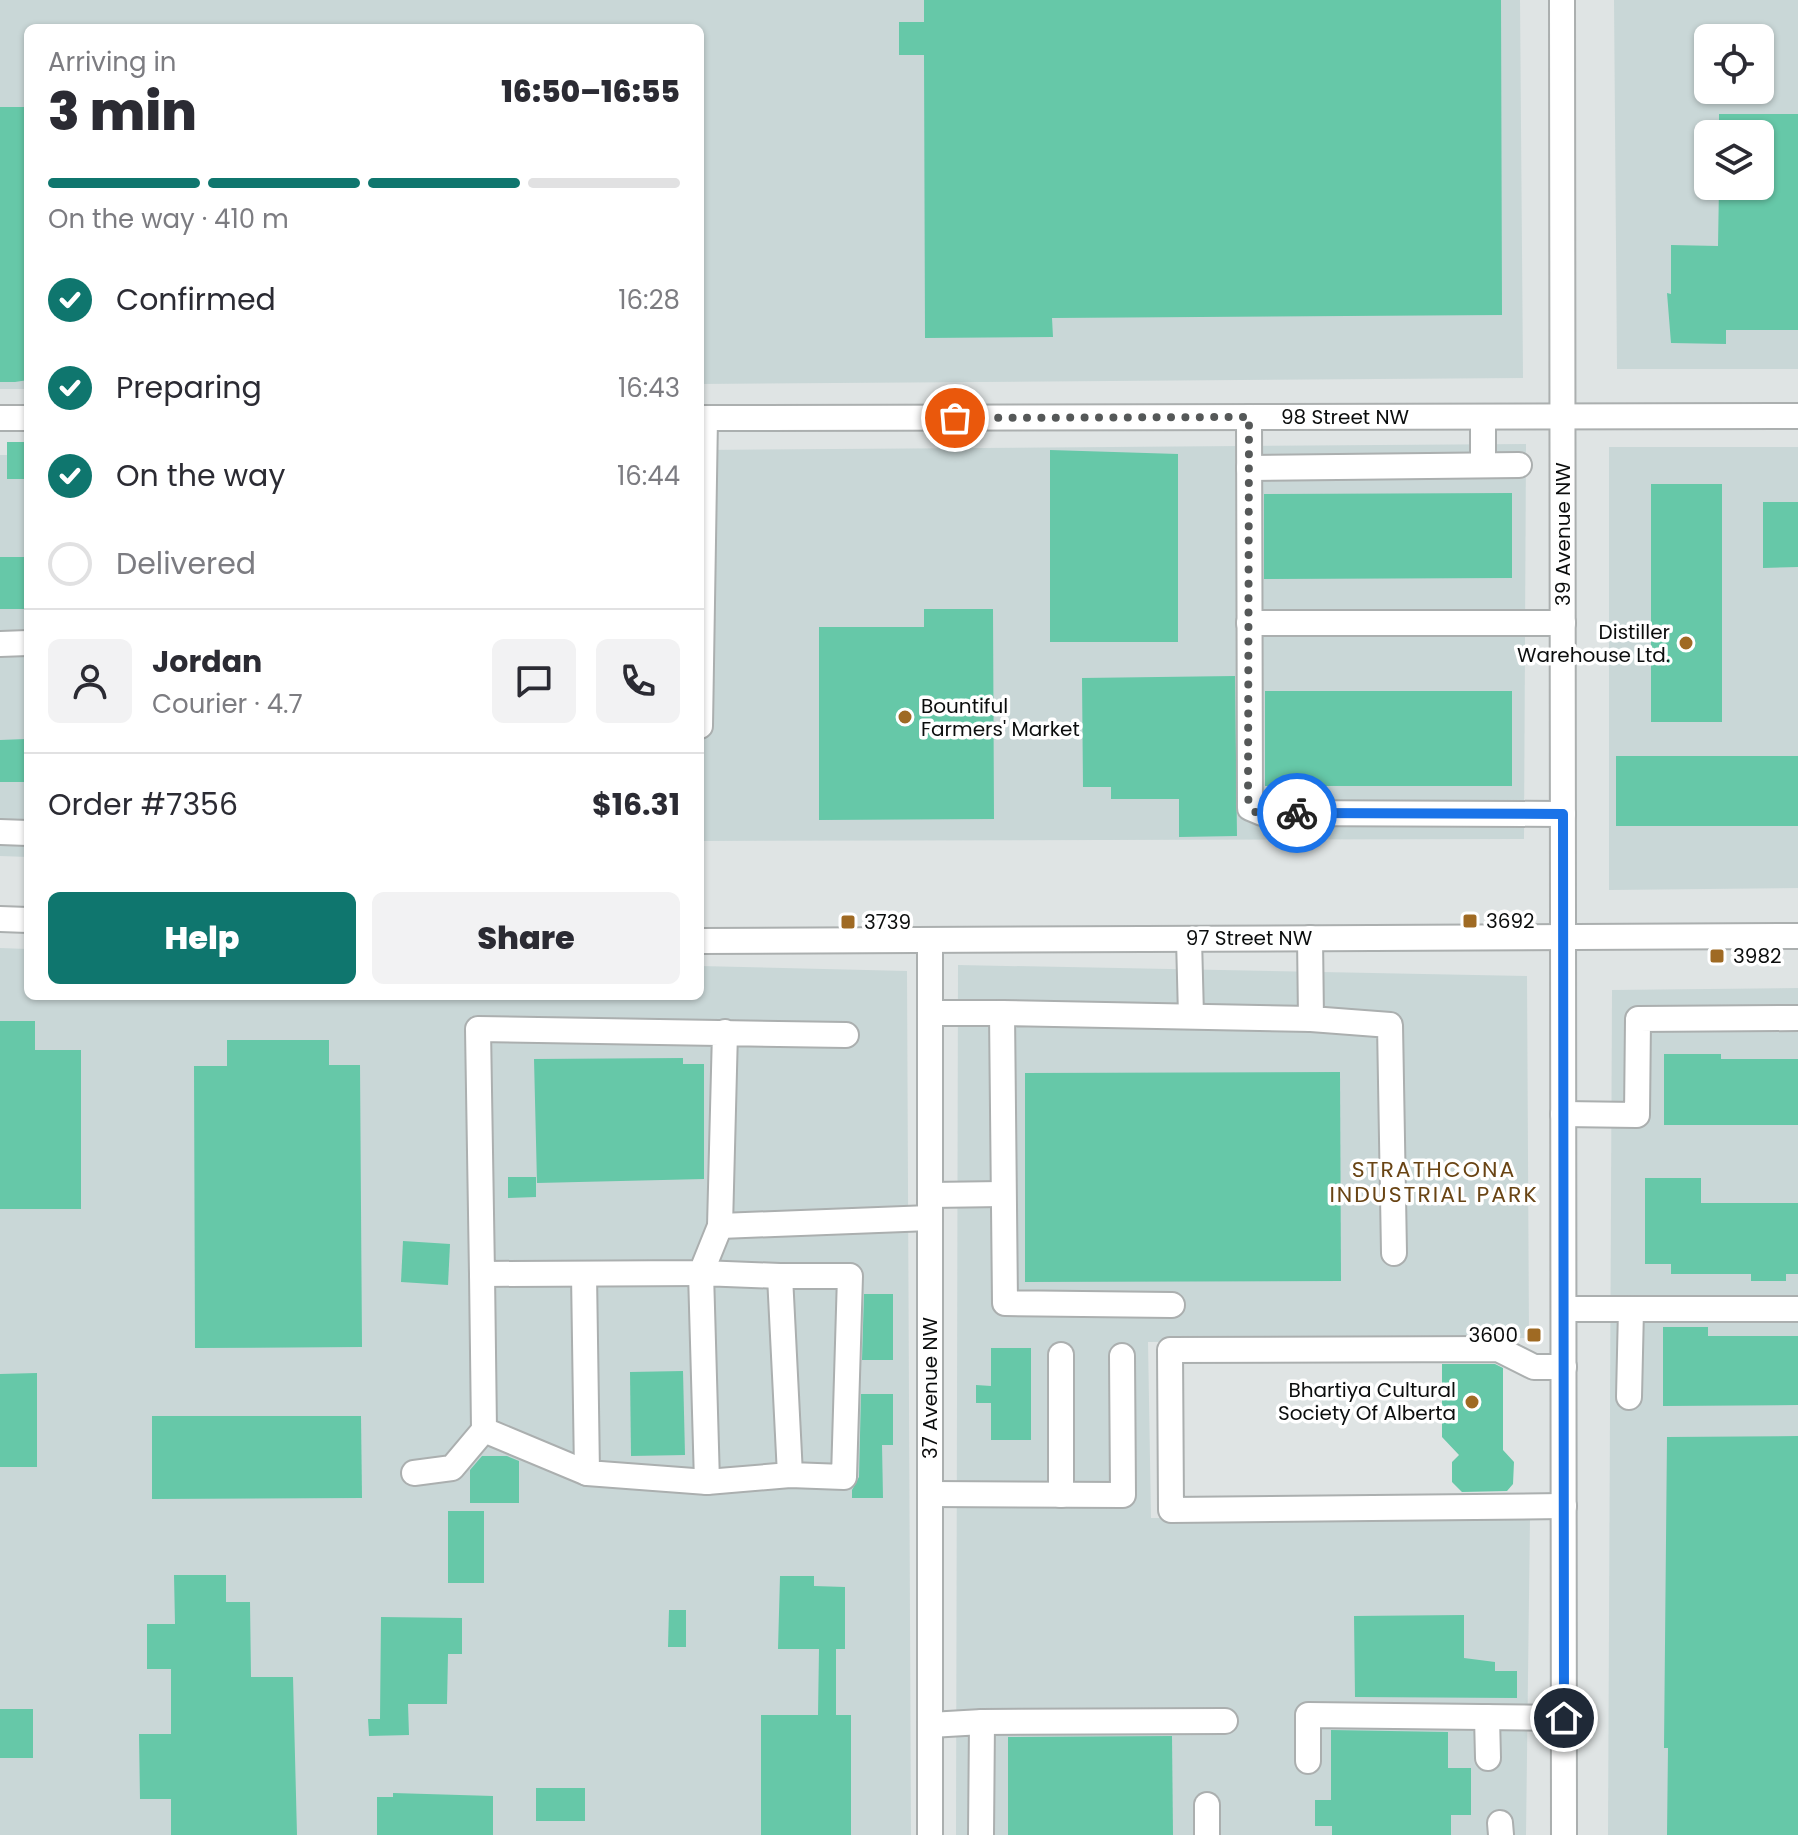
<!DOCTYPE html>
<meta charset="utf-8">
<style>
:root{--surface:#fff;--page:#f2f2f3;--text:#2b2b33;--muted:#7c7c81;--line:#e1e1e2;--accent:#0f766e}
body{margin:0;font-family:Poppins,sans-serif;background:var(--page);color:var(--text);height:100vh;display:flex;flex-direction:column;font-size:30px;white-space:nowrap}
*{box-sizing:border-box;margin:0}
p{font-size:26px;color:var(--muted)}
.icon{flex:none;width:44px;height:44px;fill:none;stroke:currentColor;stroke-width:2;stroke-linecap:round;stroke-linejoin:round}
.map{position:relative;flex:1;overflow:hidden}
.details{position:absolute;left:24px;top:24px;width:680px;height:976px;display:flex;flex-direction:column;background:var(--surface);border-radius:12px;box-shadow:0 2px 6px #0004}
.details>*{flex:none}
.buttons{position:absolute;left:1694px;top:24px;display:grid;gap:16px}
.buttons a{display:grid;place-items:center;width:80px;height:80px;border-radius:12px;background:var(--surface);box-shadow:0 2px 6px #0004;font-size:40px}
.pin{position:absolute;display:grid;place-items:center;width:68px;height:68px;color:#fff;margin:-34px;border:4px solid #fff;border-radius:50%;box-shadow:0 2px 8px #0007}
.courier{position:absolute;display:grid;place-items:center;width:80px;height:80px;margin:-40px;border:6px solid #1a73e8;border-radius:50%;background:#fff;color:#222;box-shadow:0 2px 10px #0007}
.headline em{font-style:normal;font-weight:800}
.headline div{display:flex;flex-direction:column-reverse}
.headline{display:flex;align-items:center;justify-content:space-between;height:136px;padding:0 24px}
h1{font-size:52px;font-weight:800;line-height:60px}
.bar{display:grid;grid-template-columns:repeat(4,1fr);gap:12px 8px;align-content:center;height:96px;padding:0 24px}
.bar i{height:10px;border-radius:6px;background:var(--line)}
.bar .active{background:var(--accent)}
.bar p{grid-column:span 4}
.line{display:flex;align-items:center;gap:20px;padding:0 24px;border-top:2px solid var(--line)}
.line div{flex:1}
.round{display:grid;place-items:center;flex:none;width:84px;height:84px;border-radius:12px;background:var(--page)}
ol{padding:0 24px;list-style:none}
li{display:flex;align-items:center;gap:24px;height:88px}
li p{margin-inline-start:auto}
li .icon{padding:8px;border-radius:50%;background:var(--accent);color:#fff;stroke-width:4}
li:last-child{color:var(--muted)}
li i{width:44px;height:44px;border:4px solid var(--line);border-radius:50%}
.primary-button{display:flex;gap:16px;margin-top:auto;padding:16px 24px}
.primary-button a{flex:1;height:92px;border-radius:12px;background:var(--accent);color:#fff;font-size:32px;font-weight:800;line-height:92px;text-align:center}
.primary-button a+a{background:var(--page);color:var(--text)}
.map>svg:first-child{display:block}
.built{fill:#c9d7d7;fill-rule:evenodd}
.building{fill:#66c8a8}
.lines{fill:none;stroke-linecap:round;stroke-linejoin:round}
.minor-casing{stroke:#abafaf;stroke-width:28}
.minor{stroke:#fff;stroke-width:24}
.done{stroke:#555858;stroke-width:8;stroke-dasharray:0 14.4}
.route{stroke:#1a73e8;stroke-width:10}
.poi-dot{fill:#9f6a23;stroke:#fff;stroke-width:3}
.labels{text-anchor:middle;stroke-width:7;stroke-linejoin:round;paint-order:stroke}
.street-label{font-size:20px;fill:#0b0d0d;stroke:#fff}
.poi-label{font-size:20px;fill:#0b0d0d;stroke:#fff;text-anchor:start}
.neighbourhood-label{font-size:22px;letter-spacing:2px;fill:#694414;stroke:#fff}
</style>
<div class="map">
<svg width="1798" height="1835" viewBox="0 0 1798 1835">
<rect width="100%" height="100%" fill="#dfe4e4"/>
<g class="built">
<polygon points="0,0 1520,0 1523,378 700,384 700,28 28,28 28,389 0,389"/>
<path d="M1614,0H1798V369H1617ZM1708,38H1760V90H1708ZM1708,134H1760V186H1708Z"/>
<polygon points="1526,444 1524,839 700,841 700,450"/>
<polygon points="1609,447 1798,447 1798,888 1609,890"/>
<polygon points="0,455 28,455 28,857 0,856"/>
<polygon points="0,948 28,949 28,996 700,996 700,966 907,971 911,1835 0,1835"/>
<polygon points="958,965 1527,976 1529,1338 1148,1342 1151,1518 1530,1518 1526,1835 956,1835"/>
<polygon points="1798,988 1798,1835 1608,1835 1612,990"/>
</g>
<g class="building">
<polygon points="924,0 1501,0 1502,315 1052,318 1053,337 925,338 924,55 899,55 899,22 924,22"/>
<polygon points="0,107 28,107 28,380 15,382 0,382"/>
<polygon points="1719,114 1798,114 1798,330 1726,330 1726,344 1671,343 1667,293 1671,294 1671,245 1718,246 1719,186 1760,186 1760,134 1719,134"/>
<rect x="7" y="442" width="21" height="37"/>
<polygon points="1050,450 1178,454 1178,642 1050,642"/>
<rect x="1651" y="484" width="71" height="238"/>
<polygon points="1512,493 1512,578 1264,579 1264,494"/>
<polygon points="1763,502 1798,502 1798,567 1763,568"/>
<rect x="0" y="557" width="28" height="52"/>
<polygon points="924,609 993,609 994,819 819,820 819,627 924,627"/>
<polygon points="1235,676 1237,836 1179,837 1179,799 1111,799 1111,787 1083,787 1082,678"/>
<rect x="1265" y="691" width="247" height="95"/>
<polygon points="26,739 27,782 0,782 0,740"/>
<rect x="1616" y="756" width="182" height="70"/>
<polygon points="0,1021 35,1021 35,1050 81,1050 81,1209 0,1209"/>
<polygon points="227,1040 329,1040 329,1065 360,1065 362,1347 195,1348 194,1066 227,1066"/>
<polygon points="1664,1054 1721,1054 1721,1059 1798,1059 1798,1125 1664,1125"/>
<polygon points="683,1058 683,1064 704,1064 704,1179 537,1183 534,1059"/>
<polygon points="1340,1072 1341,1281 1025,1282 1025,1073"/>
<polygon points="508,1177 536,1177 536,1197 508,1198"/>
<polygon points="1645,1178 1701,1178 1701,1203 1798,1203 1798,1274 1786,1274 1786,1281 1751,1281 1751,1274 1671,1274 1671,1264 1645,1264"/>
<polygon points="403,1241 450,1244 448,1285 401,1282"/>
<polygon points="864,1294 893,1294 893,1360 862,1360"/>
<polygon points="1663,1327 1708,1327 1708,1336 1798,1336 1798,1405 1663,1406"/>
<polygon points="991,1348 1031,1348 1031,1440 991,1440 991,1403 976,1403 976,1385 991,1386"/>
<polygon points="1442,1364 1495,1364 1503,1368 1503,1450 1514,1462 1513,1484 1507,1491 1462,1492 1452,1482 1452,1462 1459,1455 1442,1437"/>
<polygon points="683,1371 685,1455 631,1456 630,1372"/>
<polygon points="37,1373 37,1467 0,1467 0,1374"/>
<polygon points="861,1394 893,1394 893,1445 882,1445 883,1498 852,1498 852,1490 859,1477"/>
<polygon points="152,1416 361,1416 362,1498 152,1499"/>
<polygon points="1798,1436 1798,1835 1667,1835 1668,1748 1664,1748 1667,1437"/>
<polygon points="482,1456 507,1456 519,1461 519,1503 470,1503 470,1470"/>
<rect x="448" y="1511" width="36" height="72"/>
<polygon points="174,1575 226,1575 226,1602 250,1602 251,1677 293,1677 297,1835 171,1835 171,1799 140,1799 139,1734 171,1734 171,1669 147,1669 147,1624 175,1624"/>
<polygon points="780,1576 814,1576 814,1586 845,1587 845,1649 836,1649 836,1715 851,1715 851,1835 761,1835 761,1715 818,1715 819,1649 778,1649"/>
<polygon points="669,1610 686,1610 686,1647 668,1647"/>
<polygon points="1464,1615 1464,1658 1495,1662 1495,1671 1517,1671 1517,1698 1355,1697 1354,1616"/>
<polygon points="381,1617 462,1618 462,1654 448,1654 447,1704 408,1704 409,1735 369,1736 368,1719 380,1719"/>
<rect x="0" y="1709" width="33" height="49"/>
<polygon points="1331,1730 1448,1732 1448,1768 1471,1768 1471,1815 1451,1815 1451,1835 1332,1835 1332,1826 1315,1826 1315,1800 1331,1800"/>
<polygon points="1172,1736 1173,1835 1008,1835 1008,1737"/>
<rect x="536" y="1788" width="49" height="33"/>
<polygon points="393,1793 493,1796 493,1835 377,1835 377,1797 393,1797"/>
</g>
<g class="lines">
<g class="minor-casing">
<g id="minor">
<polyline points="1562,0 1564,1835"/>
<polyline points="1249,417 1250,808 1262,813 1563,814"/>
<polyline points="1483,417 1483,465"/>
<polyline points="0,418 28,418"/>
<polyline points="700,418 1798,416"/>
<polyline points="1249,468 1519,465"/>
<polyline points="1249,623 1563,623"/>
<polyline points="0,644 28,643"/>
<polyline points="700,726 705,418"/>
<polyline points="0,832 28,833"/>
<polyline points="0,919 28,920"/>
<polyline points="1310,938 1311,1019 1390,1025 1394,1253"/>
<polyline points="1189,939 1191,1016"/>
<polyline points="930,940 930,1835"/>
<polyline points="700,941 1798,936"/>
<polyline points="930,1013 1002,1013"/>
<polyline points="725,1032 720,1226 701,1273 482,1274 478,1029 846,1035"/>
<polyline points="1563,1114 1637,1115 1638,1019 1798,1018"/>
<polyline points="930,1195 1003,1194"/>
<polyline points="720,1226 930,1218"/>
<polyline points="482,1274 484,1430 587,1473"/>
<polyline points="584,1274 587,1473 707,1482 790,1475 844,1477 850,1276 780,1276 790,1475"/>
<polyline points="1172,1305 1005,1303 1002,1013 1311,1019"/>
<polyline points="1564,1309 1798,1309"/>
<polyline points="1061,1355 1061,1495"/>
<polyline points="1564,1367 1534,1367 1498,1349 1170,1350 1171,1510 1564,1506"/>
<polyline points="1629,1397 1631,1309"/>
<polyline points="414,1473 452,1468 484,1430"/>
<polyline points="707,1482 701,1273 780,1276"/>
<polyline points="930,1494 1123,1495 1122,1356"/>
<polyline points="1487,1717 1488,1758"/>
<polyline points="982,1722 1225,1721"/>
<polyline points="930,1725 982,1722 981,1835"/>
<polyline points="1308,1761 1308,1715 1564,1718"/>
<polyline points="1207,1805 1207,1835"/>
<polyline points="1500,1823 1501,1835"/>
</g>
</g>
<use href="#minor" class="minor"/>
</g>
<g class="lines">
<polyline class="done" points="955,418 1249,417 1248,799 1255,812 1297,813"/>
<polyline class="route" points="1297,813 1563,814 1564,1718"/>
</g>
<g class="poi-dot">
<circle cx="1686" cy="643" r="8"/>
<circle cx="905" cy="717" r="8"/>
<rect x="1462" y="913" width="16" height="16" rx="4"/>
<rect x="840" y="914" width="16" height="16" rx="4"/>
<rect x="1709" y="948" width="16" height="16" rx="4"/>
<rect x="1526" y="1327" width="16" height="16" rx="4"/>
<circle cx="1472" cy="1402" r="8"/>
</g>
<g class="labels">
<g class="street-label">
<text x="1345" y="424">98 Street NW</text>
<text transform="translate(1563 534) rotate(-90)" y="7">39 Avenue NW</text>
<text x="1249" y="945">97 Street NW</text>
<text transform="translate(930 1388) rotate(-90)" y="7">37 Avenue NW</text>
</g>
<g class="poi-label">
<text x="1670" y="639" text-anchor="end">Distiller<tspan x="1670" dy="23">Warehouse Ltd.</tspan></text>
<text x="921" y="713">Bountiful<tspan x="921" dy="23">Farmers' Market</tspan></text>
<text x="1486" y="928">3692</text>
<text x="864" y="929">3739</text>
<text x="1733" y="963">3982</text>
<text x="1518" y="1342" text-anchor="end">3600</text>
<text x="1456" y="1397" text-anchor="end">Bhartiya Cultural<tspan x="1456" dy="23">Society Of Alberta</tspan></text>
</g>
<g class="neighbourhood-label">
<text x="1434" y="1177">STRATHCONA<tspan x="1434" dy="25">INDUSTRIAL PARK</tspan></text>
</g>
</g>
</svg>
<div class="buttons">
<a><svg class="icon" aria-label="locate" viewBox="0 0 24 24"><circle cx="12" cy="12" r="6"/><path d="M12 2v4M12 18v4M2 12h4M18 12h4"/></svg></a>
<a><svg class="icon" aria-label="layers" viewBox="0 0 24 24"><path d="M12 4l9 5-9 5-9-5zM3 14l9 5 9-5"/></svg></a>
</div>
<div class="pin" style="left:955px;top:418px;background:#ea580c"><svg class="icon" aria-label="bag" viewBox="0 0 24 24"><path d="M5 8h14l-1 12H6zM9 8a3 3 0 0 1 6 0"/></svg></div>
<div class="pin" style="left:1564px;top:1718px;background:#1f2937"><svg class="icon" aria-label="home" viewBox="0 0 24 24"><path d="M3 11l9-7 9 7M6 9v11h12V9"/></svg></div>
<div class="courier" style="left:1297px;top:813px"><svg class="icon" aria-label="bike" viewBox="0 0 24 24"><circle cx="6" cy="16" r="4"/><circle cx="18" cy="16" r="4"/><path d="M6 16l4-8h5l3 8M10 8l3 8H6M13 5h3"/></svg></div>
<section class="details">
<div class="headline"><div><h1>3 min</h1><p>Arriving in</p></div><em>16:50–16:55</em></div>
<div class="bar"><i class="active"></i><i class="active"></i><i class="active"></i><i></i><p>On the way · 410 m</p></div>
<ol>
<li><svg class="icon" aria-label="check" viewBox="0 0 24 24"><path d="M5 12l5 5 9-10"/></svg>Confirmed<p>16:28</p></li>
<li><svg class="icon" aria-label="check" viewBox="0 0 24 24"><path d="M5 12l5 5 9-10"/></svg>Preparing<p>16:43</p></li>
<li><svg class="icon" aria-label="check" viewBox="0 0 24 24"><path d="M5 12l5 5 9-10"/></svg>On the way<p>16:44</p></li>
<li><i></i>Delivered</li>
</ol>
<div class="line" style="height:144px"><a class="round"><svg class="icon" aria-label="person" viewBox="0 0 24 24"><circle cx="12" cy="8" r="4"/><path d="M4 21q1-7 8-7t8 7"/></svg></a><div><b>Jordan</b><p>Courier · 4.7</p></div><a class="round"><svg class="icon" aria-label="chat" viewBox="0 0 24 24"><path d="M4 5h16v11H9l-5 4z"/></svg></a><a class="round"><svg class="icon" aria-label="phone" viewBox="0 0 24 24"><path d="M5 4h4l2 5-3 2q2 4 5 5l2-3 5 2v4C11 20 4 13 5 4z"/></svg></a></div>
<div class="line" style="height:104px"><div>Order #7356</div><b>$16.31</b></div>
<div class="primary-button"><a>Help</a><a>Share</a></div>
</section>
</div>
